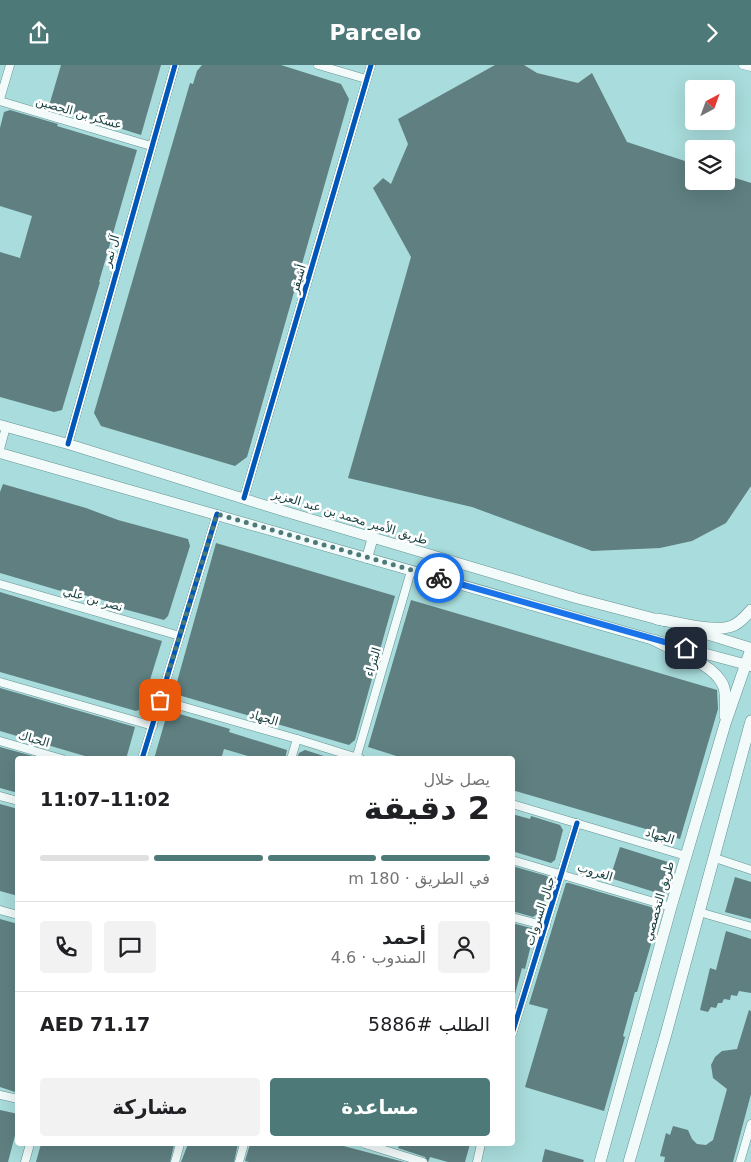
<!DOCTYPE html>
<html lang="ar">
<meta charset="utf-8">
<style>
:root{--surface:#fff;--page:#f2f2f2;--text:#202124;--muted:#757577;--line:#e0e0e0;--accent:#4d7979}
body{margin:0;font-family:"DejaVu Sans",Cairo,sans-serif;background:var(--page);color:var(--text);direction:rtl;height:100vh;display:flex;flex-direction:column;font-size:19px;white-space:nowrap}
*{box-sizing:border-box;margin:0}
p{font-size:16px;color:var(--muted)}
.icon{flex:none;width:28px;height:28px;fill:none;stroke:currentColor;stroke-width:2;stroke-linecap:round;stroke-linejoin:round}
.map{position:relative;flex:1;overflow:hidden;direction:ltr}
.sheet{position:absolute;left:15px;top:691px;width:500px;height:390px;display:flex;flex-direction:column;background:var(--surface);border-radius:5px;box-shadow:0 5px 20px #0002;direction:rtl}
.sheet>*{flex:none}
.needle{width:32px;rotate:41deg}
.fabs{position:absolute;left:685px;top:15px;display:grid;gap:10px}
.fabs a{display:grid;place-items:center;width:50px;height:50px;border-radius:5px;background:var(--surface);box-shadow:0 5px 20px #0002;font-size:25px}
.pin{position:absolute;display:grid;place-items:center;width:42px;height:42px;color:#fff;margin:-21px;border-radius:10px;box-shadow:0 2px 8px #0006}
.courier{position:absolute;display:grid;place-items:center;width:50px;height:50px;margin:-25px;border:4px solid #1a73e8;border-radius:50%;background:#fff;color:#222;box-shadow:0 1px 6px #0007}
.overview em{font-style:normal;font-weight:700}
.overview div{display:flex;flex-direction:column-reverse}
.overview{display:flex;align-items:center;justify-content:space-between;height:85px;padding:0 25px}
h1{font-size:32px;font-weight:700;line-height:38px}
.bar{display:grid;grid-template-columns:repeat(4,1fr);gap:8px 5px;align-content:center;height:60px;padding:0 25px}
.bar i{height:6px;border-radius:4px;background:var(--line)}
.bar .active{background:var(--accent)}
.bar p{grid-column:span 4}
.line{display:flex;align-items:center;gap:12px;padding:0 25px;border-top:1px solid var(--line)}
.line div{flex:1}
.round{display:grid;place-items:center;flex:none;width:52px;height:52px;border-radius:5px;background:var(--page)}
.cta{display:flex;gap:10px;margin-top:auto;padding:10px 25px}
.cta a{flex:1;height:58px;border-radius:5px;background:var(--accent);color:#fff;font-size:20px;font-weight:700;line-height:58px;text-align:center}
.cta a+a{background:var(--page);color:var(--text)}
header{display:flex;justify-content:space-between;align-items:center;height:65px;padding:0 25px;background:var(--accent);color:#fff;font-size:22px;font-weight:700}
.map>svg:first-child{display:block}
.building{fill:#5f7f81}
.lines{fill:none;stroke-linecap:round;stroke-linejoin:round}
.minor-casing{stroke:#659393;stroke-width:9}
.secondary-casing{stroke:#659393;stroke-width:11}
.primary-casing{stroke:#659393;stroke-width:12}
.minor{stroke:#f2fafa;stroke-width:8}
.secondary{stroke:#f2fafa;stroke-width:10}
.primary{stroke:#f2fafa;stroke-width:11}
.cycleway-casing{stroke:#fff;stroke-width:8}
.cycleway{stroke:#0057b8;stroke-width:5}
.done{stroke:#4d7979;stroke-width:5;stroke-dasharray:0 9}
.route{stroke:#1a73e8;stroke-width:6}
.labels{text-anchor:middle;stroke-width:5;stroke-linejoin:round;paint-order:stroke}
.street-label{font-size:12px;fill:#1b4343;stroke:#fff}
</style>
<header><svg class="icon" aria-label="forward" viewBox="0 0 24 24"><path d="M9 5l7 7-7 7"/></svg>Parcelo<svg class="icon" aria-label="share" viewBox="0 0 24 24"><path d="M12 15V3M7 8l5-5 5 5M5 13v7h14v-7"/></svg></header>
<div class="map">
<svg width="751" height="1097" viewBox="0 0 751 1097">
<rect width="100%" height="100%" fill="#a9dcdc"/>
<g class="building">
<polygon points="61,0 161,0 141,70 49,41"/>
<polygon points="202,0 281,0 341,19 349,34 247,392 235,401 101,361 94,348 190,18 193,19 197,6"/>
<polygon points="495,0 524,0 537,8 578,18 592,8 627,77 694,99 694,116 726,116 726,110 751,118 751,421 726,458 692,476 660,483 592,486 472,442 348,413 411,192 373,123 383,113 391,119 408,79 398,54"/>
<polygon points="10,45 58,59 57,61 137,85 99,217 100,217 62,345 54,347 0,332 0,187 20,193 32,151 0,141 0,63 4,47"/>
<polygon points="3,419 86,443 118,455 188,474 190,481 168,551 164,555 120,543 121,540 62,524 61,526 0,508 0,427"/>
<polygon points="216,478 395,531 355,675 349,680 175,629 175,624"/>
<polygon points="0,527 162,576 141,644 136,646 0,607"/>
<polygon points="411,535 717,625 718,644 680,774 512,725 512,694 406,694 368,682"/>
<polygon points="0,623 135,662 126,694 95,694 0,666"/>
<polygon points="173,647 230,664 229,667 287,685 285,694 247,694 248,691 224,684 221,694 154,694 167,649"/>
<polygon points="0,682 40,693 18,694 18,728 0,723"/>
<polygon points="305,685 327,692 326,694 297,694 299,688"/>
<polygon points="0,739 18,744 18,831 0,826"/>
<polygon points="512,749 530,754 531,751 560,760 563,765 555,795 551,798 512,786"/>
<polygon points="620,782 674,799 664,830 610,813"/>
<polygon points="512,801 547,811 550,816 540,847 533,852 512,846"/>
<polygon points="735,812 751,817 751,854 725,847"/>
<polygon points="566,818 569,818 661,845 637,927 635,927 623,971 625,972 604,1046 525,1022 548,944 529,939"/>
<polygon points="0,854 18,859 18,1028 0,1022"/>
<polygon points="512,858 535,864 525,904 522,903 515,929 512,929"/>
<polygon points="726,866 751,874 751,928 739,926 737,931 731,930 730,935 724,934 722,938 718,938 716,943 711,942 708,947 700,945 710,903 716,905"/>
<polygon points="749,945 751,946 751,1029 733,1097 664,1097 665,1092 660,1091 666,1068 670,1070 673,1061 688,1065 692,1074 697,1079 706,1080 713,1075 727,1024 713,1013 711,1000 715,992 722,986 737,984"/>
<polygon points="0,1045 18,1049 18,1059 8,1097 0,1097"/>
<polygon points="41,1079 173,1079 174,1080 170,1097 36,1097"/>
<polygon points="188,1079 238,1079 234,1097 181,1097"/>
<polygon points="250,1079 336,1079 404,1097 249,1097 245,1096"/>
<polygon points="400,1079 470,1079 465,1097 448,1097 430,1092 428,1097 425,1092 398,1083"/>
<polygon points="545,1084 584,1095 583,1097 542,1097"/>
</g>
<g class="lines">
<g class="minor-casing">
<g id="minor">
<polyline points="318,0 366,14"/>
<polyline points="743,0 751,2"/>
<polyline points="0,34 10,0"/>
<polyline points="0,36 151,81"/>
<polyline points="68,379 175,0"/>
<polyline points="0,384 6,362"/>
<polyline points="244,433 371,0"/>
<polyline points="0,519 180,571"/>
<polyline points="0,617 153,661"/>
<polyline points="160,635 297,674 361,694"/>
<polyline points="0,676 62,694"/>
<polyline points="142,694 217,449"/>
<polyline points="291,694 297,674"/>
<polyline points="356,694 411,506"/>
<polyline points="0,731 18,736"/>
<polyline points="512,739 686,791"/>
<polyline points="715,793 751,805"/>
<polyline points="512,795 671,842"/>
<polyline points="0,845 18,850"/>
<polyline points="699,847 751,862"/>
<polyline points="512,852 546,861"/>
<polyline points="512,969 577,758"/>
<polyline points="0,1030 18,1034"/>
<polyline points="365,1079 423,1097"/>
<polyline points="25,1097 30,1079"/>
<polyline points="175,1097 180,1079"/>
<polyline points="239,1097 244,1079"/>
<polyline points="477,1097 481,1079"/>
<polyline points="740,1097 751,1059"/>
</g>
</g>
<g class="secondary-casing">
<g id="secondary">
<polyline points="0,360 68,379 280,445 576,533 664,556"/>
<polyline points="0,388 654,575 751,601"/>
<polyline points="367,493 373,472"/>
<polyline points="690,564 751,583"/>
</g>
</g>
<g class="primary-casing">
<g id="primary">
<path d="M657,554C677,557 710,567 729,562C738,560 745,552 751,545"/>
<path d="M654,575C673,585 714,599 723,620C727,628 725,642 725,651"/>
<polyline points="600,1097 671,842 725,659 751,584"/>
<polyline points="629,1097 666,969 751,656"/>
</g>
</g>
<use href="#minor" class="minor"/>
<use href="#secondary" class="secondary"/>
<use href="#primary" class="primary"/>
<g class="cycleway-casing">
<g id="cycleway">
<polyline points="68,379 175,0"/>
<polyline points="244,433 371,0"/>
<polyline points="142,694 217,449"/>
<polyline points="512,969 577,758"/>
</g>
</g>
<use href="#cycleway" class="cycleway"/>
</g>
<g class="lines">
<polyline class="done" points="160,635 217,449 439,513"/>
<polyline class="route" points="439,513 686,583"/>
</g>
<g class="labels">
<g class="street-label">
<text transform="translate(79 48) rotate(16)" y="4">عسكر بن الحصين</text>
<text transform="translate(111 186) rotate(-74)" y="4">آل نمر</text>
<text transform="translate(298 214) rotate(-74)" y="4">أشيقر</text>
<text transform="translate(350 452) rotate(17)" y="4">طريق الأمير محمد بن عبد العزيز</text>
<text transform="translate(93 534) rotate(16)" y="4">نصر بن علي</text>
<text transform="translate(373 597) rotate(-74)" y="4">البتراء</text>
<text transform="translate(264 653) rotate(16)" y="4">الجهاد</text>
<text transform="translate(34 674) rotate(16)" y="4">الحباك</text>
<text transform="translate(660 771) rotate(17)" y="4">الجهاد</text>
<text transform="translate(595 807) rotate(17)" y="4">الغروب</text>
<text transform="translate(659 836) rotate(-74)" y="4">طريق التخصصي</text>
<text transform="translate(540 846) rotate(-72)" y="4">جبال السروات</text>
</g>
</g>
</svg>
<div class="fabs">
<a><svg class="needle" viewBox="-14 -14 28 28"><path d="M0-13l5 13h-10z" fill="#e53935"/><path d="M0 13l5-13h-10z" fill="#757577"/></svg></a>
<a><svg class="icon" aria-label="layers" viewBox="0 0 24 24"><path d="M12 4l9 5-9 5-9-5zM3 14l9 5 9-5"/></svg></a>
</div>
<div class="pin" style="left:160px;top:635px;background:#ea580c"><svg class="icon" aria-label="bag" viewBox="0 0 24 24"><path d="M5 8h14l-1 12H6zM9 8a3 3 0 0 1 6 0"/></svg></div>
<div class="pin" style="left:686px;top:583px;background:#1f2937"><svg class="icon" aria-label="home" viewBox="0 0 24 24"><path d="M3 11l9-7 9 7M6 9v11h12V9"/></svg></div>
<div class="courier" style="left:439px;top:513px"><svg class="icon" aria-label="bike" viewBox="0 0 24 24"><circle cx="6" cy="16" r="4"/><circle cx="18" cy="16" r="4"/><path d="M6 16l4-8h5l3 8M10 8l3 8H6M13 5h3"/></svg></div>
<section class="sheet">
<div class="overview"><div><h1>2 دقيقة</h1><p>يصل خلال</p></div><em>11:02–11:07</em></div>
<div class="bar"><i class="active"></i><i class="active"></i><i class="active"></i><i></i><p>في الطريق · 180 m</p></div>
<div class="line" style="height:90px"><a class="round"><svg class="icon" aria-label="person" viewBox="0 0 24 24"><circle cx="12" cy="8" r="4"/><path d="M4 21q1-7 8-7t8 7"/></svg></a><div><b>أحمد</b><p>المندوب · 4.6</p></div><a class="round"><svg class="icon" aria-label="chat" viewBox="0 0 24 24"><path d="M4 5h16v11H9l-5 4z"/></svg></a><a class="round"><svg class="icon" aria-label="phone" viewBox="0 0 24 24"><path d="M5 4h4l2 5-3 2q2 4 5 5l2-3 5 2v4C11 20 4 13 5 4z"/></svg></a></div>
<div class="line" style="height:65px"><div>الطلب #5886</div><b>AED 71.17</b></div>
<div class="cta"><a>مساعدة</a><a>مشاركة</a></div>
</section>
</div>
